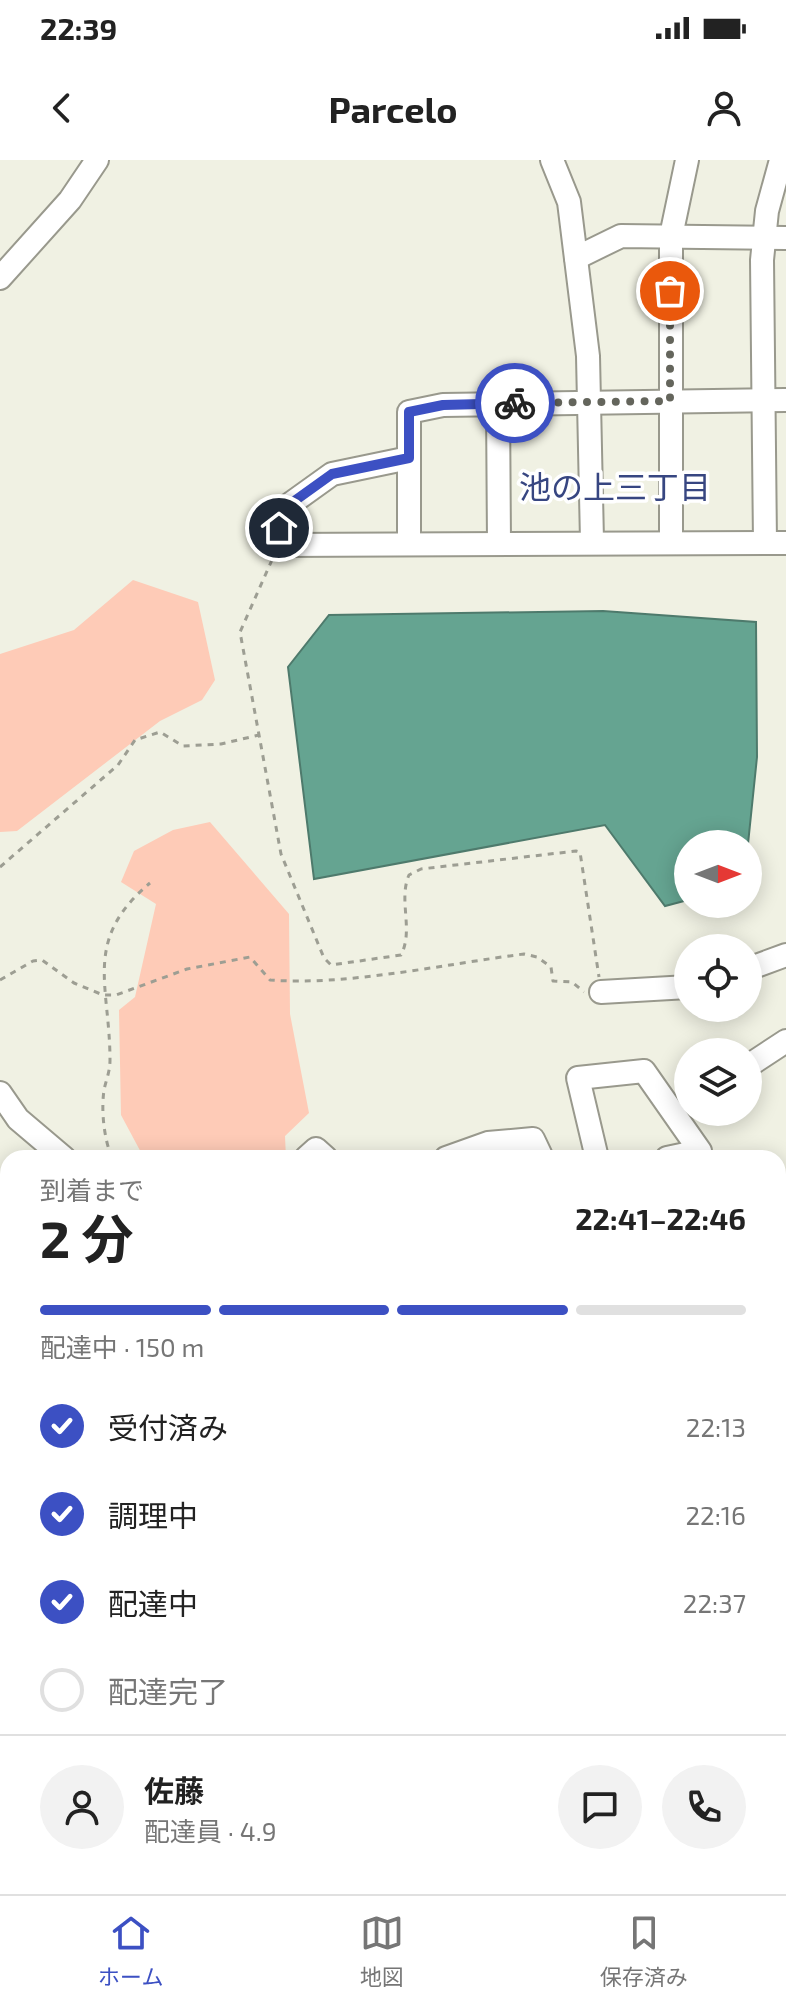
<!DOCTYPE html>
<html lang="ja">
<meta charset="utf-8">
<style>
:root{--surface:#fff;--page:#f2f2f2;--text:#222;--muted:#767676;--line:#e0e0e0;--accent:#3c50c3}
body{margin:0;font-family:"Exo 2","Noto Sans JP",sans-serif;background:var(--page);color:var(--text);height:100vh;display:flex;flex-direction:column;font-size:30px;white-space:nowrap}
*{box-sizing:border-box;margin:0}
p{font-size:26px;color:var(--muted)}
.icon{flex:none;width:44px;height:44px;fill:none;stroke:currentColor;stroke-width:2;stroke-linecap:round;stroke-linejoin:round}
.map{position:relative;flex:1;overflow:hidden}
.side{position:absolute;left:0px;top:990px;width:786px;height:744px;display:flex;flex-direction:column;background:var(--surface);border-radius:24px 24px 0 0;box-shadow:0 4px 20px #0003}
.side>*{flex:none}
.needle{width:52px;rotate:90deg}
.buttons{position:absolute;left:674px;top:670px;display:grid;gap:16px}
.buttons a{display:grid;place-items:center;width:88px;height:88px;border-radius:50%;background:var(--surface);box-shadow:0 4px 20px #0003;font-size:40px}
.pin{position:absolute;display:grid;place-items:center;width:68px;height:68px;color:#fff;margin:-34px;border:4px solid #fff;border-radius:50%;box-shadow:0 2px 8px #0007}
.courier{position:absolute;display:grid;place-items:center;width:80px;height:80px;margin:-40px;border:6px solid #3c50c3;border-radius:50%;background:#fff;color:#222;box-shadow:0 2px 10px #0007}
.head em{font-style:normal;font-weight:700}
.head div{display:flex;flex-direction:column-reverse}
.head{display:flex;align-items:center;justify-content:space-between;height:136px;padding:0 40px}
h1{font-size:52px;font-weight:700;line-height:60px}
.bar{display:grid;grid-template-columns:repeat(4,1fr);gap:12px 8px;align-content:center;height:96px;padding:0 40px}
.bar i{height:10px;border-radius:6px;background:var(--line)}
.bar .active{background:var(--accent)}
.bar p{grid-column:span 4}
.line{display:flex;align-items:center;gap:20px;padding:0 40px;border-top:2px solid var(--line)}
.line div{flex:1}
.round{display:grid;place-items:center;flex:none;width:84px;height:84px;border-radius:42px;background:var(--page)}
ol{padding:0 40px;list-style:none}
li{display:flex;align-items:center;gap:24px;height:88px}
li p{margin-inline-start:auto}
li .icon{padding:8px;border-radius:50%;background:var(--accent);color:#fff;stroke-width:4}
li:last-child{color:var(--muted)}
li i{width:44px;height:44px;border:4px solid var(--line);border-radius:50%}
.status{display:flex;justify-content:space-between;align-items:center;height:56px;padding:0 40px;background:var(--surface);direction:ltr}
.status svg{height:22px;fill:currentColor}
header{display:flex;justify-content:space-between;align-items:center;height:104px;padding:0 40px;background:var(--surface);font-size:36px;font-weight:700}
.tab-bar{display:flex;justify-content:space-around;align-items:center;height:112px;border-top:2px solid var(--line);background:var(--surface);font-size:22px;color:var(--muted)}
.tab-bar a{display:grid;justify-items:center;gap:4px}
.tab-bar .active{color:var(--accent)}
.map>svg:first-child{display:block}
.green{fill:#fecbb7}
.water{fill:#65a491;stroke:#4e7a6c;stroke-width:2}
.lines{fill:none;stroke-linecap:round;stroke-linejoin:round}
.river{stroke:#65a491;stroke-width:26}
.minor-casing{stroke:#99998d;stroke-width:26}
.path{stroke:#9d9e93;stroke-width:3;stroke-dasharray:6 6;stroke-linecap:butt}
.minor{stroke:#fff;stroke-width:22}
.done{stroke:#64655c;stroke-width:8;stroke-dasharray:0 14.4}
.route{stroke:#3c50c3;stroke-width:10}
.labels{text-anchor:middle;stroke-width:7;stroke-linejoin:round;paint-order:stroke}
.neighbourhood-label{font-size:32px;fill:#374681;stroke:#fff}
</style>
<div class="status"><b>22:39</b><svg viewBox="0 0 49 12"><path d="M0 12V9h3v3zM5 12V6h3v6zM10 12V3h3v9zM15 12V0h3v12zM26 1h20v11H26zM47 4h2v5h-2z"/></svg></div>
<header><svg class="icon" aria-label="back" viewBox="0 0 24 24"><path d="M15 5l-7 7 7 7"/></svg>Parcelo<svg class="icon" aria-label="person" viewBox="0 0 24 24"><circle cx="12" cy="8" r="4"/><path d="M4 21q1-7 8-7t8 7"/></svg></header>
<div class="map">
<svg width="786" height="1734" viewBox="0 0 786 1734">
<rect width="100%" height="100%" fill="#f0f1e3"/>
<g class="green">
<polygon points="133,420 198,442 215,520 202,540 160,561 17,671 0,672 0,494 74,470"/>
<polygon points="210,662 289,754 290,854 309,953 285,976 286,998 144,998 121,955 119,850 135,837 156,744 121,722 134,691 173,670"/>
<polygon points="0,1492 8,1509 8,1726 221,1726 228,1734 0,1734"/>
<polygon points="531,1726 562,1726 564,1734 529,1734"/>
</g>
<polygon class="water" points="603,451 756,462 757,597 748,684 688,684 688,740 665,746 605,665 314,719 288,507 329,455"/>
<g class="lines">
<g class="river">
<polyline points="0,1159 8,1167"/>
<polyline points="325,1734 326,1726"/>
</g>
<g class="minor-casing">
<g id="minor">
<polyline points="552,0 569,42 588,196 592,381"/>
<polyline points="576,98 621,76 786,78"/>
<polyline points="0,118 70,40 97,0"/>
<polyline points="498,244 499,383"/>
<polyline points="409,298 332,314 279,352 279,385 786,383"/>
<polyline points="409,382 409,252 443,245 786,240"/>
<polyline points="671,382 671,76 687,0"/>
<polyline points="765,383 762,100 767,51 781,0"/>
<polyline points="748,809 786,795"/>
<polyline points="601,832 688,827"/>
<polyline points="748,906 786,881"/>
<polyline points="0,933 18,959 64,998"/>
<polyline points="306,998 316,989 326,998"/>
<polyline points="446,998 488,983 533,979 542,998"/>
<polyline points="597,998 578,918 644,911 700,991 667,998"/>
<polyline points="778,1180 786,1177"/>
<polyline points="778,1204 786,1204"/>
<polyline points="778,1280 786,1280"/>
<polyline points="778,1359 786,1359"/>
<polyline points="754,1734 776,1726"/>
</g>
</g>
<g class="path">
<path d="M272,400L240,472L281,694L324,798L331,805L401,795C414,770 398,740 409,715L421,709L576,691L580,692L599,817"/>
<polyline points="0,707 118,605 135,580 160,572 183,586 221,584 259,575"/>
<path d="M0,820L33,801L42,800L74,823L103,835H116L187,809L250,797L270,820C348,826 445,804 524,794L537,797L551,807L553,821L572,822L584,832"/>
<path d="M112,998C104,979 101,951 104,930C106,920 110,912 110,900C110,825 82,780 150,723"/>
</g>
<use href="#minor" class="minor"/>
</g>
<g class="lines">
<polyline class="done" points="515,243 670,241 670,131"/>
<polyline class="route" points="279,368 279,352 332,314 409,298 409,252 443,245 515,243"/>
</g>
<g class="labels">
<g class="neighbourhood-label">
<text x="615" y="339">池の上三丁目</text>
</g>
</g>
</svg>
<div class="buttons">
<a><svg class="needle" viewBox="-14 -14 28 28"><path d="M0-13l5 13h-10z" fill="#e53935"/><path d="M0 13l5-13h-10z" fill="#767676"/></svg></a>
<a><svg class="icon" aria-label="locate" viewBox="0 0 24 24"><circle cx="12" cy="12" r="6"/><path d="M12 2v4M12 18v4M2 12h4M18 12h4"/></svg></a>
<a><svg class="icon" aria-label="layers" viewBox="0 0 24 24"><path d="M12 4l9 5-9 5-9-5zM3 14l9 5 9-5"/></svg></a>
</div>
<div class="pin" style="left:670px;top:131px;background:#ea580c"><svg class="icon" aria-label="bag" viewBox="0 0 24 24"><path d="M5 8h14l-1 12H6zM9 8a3 3 0 0 1 6 0"/></svg></div>
<div class="pin" style="left:279px;top:368px;background:#1f2937"><svg class="icon" aria-label="home" viewBox="0 0 24 24"><path d="M3 11l9-7 9 7M6 9v11h12V9"/></svg></div>
<div class="courier" style="left:515px;top:243px"><svg class="icon" aria-label="bike" viewBox="0 0 24 24"><circle cx="6" cy="16" r="4"/><circle cx="18" cy="16" r="4"/><path d="M6 16l4-8h5l3 8M10 8l3 8H6M13 5h3"/></svg></div>
<section class="side">
<div class="head"><div><h1>2 分</h1><p>到着まで</p></div><em>22:41–22:46</em></div>
<div class="bar"><i class="active"></i><i class="active"></i><i class="active"></i><i></i><p>配達中 · 150 m</p></div>
<ol>
<li><svg class="icon" aria-label="check" viewBox="0 0 24 24"><path d="M5 12l5 5 9-10"/></svg>受付済み<p>22:13</p></li>
<li><svg class="icon" aria-label="check" viewBox="0 0 24 24"><path d="M5 12l5 5 9-10"/></svg>調理中<p>22:16</p></li>
<li><svg class="icon" aria-label="check" viewBox="0 0 24 24"><path d="M5 12l5 5 9-10"/></svg>配達中<p>22:37</p></li>
<li><i></i>配達完了</li>
</ol>
<div class="line" style="height:144px"><a class="round"><svg class="icon" aria-label="person" viewBox="0 0 24 24"><circle cx="12" cy="8" r="4"/><path d="M4 21q1-7 8-7t8 7"/></svg></a><div><b>佐藤</b><p>配達員 · 4.9</p></div><a class="round"><svg class="icon" aria-label="chat" viewBox="0 0 24 24"><path d="M4 5h16v11H9l-5 4z"/></svg></a><a class="round"><svg class="icon" aria-label="phone" viewBox="0 0 24 24"><path d="M5 4h4l2 5-3 2q2 4 5 5l2-3 5 2v4C11 20 4 13 5 4z"/></svg></a></div>
</section>
</div>
<nav class="tab-bar">
<a class="active"><svg class="icon" aria-label="home" viewBox="0 0 24 24"><path d="M3 11l9-7 9 7M6 9v11h12V9"/></svg>ホーム</a>
<a><svg class="icon" aria-label="map" viewBox="0 0 24 24"><path d="M3 6l6-2 6 2 6-2v14l-6 2-6-2-6 2zM9 4v14M15 6v14"/></svg>地図</a>
<a><svg class="icon" aria-label="saved" viewBox="0 0 24 24"><path d="M7 4h10v16l-5-4-5 4z"/></svg>保存済み</a>
</nav>
